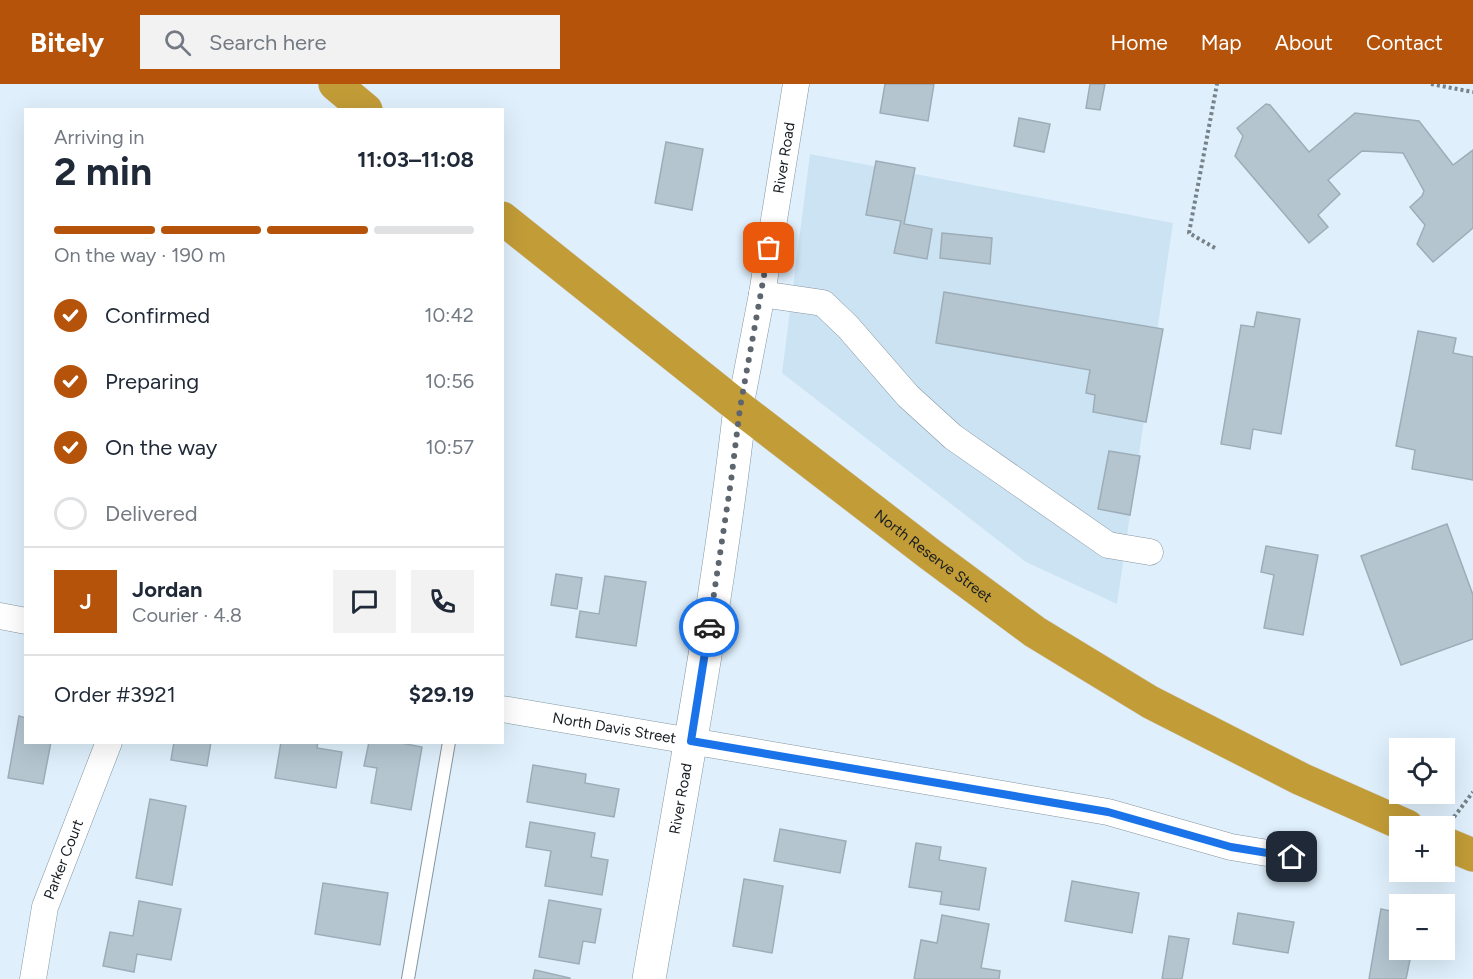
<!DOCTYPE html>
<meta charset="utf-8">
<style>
:root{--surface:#fff;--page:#f2f2f3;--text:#1f2937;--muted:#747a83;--line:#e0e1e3;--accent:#b45309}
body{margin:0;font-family:Figtree,sans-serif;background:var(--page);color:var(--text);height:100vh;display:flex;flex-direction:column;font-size:22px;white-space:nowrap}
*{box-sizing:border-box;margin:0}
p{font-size:20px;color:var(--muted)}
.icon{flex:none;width:33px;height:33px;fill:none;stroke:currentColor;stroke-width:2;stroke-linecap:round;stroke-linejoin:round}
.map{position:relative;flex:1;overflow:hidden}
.drawer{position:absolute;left:24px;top:24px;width:480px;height:636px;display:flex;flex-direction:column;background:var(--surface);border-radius:0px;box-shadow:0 6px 24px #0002}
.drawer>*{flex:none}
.controls{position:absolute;left:1389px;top:654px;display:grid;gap:12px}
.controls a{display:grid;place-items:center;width:66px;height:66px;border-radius:0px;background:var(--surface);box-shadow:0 6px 24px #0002;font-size:30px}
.pin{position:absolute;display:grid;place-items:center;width:51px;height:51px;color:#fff;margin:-26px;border-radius:12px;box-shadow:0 3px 9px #0006}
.courier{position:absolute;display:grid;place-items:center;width:60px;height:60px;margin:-30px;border:4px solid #1a73e8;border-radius:50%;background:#fff;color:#222;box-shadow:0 2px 8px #0007}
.headline em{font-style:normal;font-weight:700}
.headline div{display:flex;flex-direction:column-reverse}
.headline{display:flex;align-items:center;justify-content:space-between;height:102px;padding:0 30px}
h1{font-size:39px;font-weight:700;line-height:45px}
.bar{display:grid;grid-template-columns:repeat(4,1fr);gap:9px 6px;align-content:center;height:72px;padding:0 30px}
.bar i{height:8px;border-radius:4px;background:var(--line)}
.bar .current{background:var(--accent)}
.bar p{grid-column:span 4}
.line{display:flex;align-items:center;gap:15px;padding:0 30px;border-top:2px solid var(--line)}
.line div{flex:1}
.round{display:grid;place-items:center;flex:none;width:63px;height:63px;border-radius:0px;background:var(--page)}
ol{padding:0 30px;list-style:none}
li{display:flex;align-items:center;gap:18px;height:66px}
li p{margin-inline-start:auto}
li .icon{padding:6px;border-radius:50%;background:var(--accent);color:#fff;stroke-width:4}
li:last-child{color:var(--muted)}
li i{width:33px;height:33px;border:3px solid var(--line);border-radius:50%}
header{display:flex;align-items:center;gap:36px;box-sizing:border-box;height:84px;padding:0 30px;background:var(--accent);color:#fff}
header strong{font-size:28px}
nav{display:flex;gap:33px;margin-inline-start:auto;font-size:21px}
.search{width:420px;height:54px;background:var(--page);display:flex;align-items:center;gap:15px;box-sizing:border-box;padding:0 21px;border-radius:0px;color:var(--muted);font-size:22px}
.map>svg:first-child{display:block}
.built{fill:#cce3f4}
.building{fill:#b4c5d0;stroke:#9dadb8;stroke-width:1.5}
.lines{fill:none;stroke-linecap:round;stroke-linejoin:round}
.lane-casing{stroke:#85959f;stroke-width:14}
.street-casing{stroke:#85959f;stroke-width:27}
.secondary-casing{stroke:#85959f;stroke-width:34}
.highway-casing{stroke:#d1d2d3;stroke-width:34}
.path{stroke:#768189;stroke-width:4;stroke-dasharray:3 3;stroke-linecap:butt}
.lane{stroke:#fff;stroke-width:12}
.street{stroke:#fff;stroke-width:26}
.secondary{stroke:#fff;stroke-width:33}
.highway{stroke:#c29c37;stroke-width:33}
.done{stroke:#5d666e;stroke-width:6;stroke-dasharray:0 10.8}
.route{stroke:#1a73e8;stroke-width:8}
.labels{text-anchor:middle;stroke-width:4.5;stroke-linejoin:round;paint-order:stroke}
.street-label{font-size:15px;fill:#171c21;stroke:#fff}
</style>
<header>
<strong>Bitely</strong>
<div class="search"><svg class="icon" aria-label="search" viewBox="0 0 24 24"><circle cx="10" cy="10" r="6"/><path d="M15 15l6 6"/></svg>Search here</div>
<nav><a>Home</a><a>Map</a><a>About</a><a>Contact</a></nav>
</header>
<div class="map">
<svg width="1473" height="895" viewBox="0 0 1473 895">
<rect width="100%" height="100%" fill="#dff0fc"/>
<polygon class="built" points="810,70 1173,139 1117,520 1026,478 782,289"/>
<g class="building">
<polygon points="885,0 934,0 928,37 880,29"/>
<polygon points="1090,0 1105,0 1100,26 1086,24"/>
<polygon points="1266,20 1270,21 1309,68 1355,29 1419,37 1453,81 1473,66 1473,144 1433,178 1417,160 1425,141 1410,123 1422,112 1424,107 1403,69 1362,67 1328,96 1340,110 1318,131 1328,143 1309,159 1235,72 1243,52 1237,44"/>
<polygon points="1019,34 1050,40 1044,68 1014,62"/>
<polygon points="666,58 703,65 692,126 655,119"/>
<polygon points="876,77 915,84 904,140 932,145 927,175 894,169 901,137 866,131"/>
<polygon points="942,149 992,154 990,180 940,174"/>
<polygon points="944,208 1163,245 1146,338 1093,328 1095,311 1086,309 1090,286 936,259"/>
<polygon points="1257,228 1300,235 1281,350 1253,345 1250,365 1221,360 1241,241 1254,243"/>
<polygon points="1418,247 1456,254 1453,269 1473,273 1473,396 1412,385 1415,366 1396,362"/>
<polygon points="1109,367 1140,372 1130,431 1098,425"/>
<polygon points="1447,440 1473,511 1473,555 1401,581 1361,472"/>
<polygon points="1266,462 1318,471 1303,551 1264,544 1274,491 1261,488"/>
<polygon points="556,490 582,494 577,525 551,521"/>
<polygon points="605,492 646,498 636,562 576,553 580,527 599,530"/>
<polygon points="19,632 26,634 26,658 51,658 43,700 8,694"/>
<polygon points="174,658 211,658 207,682 171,676"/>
<polygon points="281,658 318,658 317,664 342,668 336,704 275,694"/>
<polygon points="369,658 396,658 422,663 411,726 371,719 377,684 364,682"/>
<polygon points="533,681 586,690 585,699 619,705 614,733 527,718"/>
<polygon points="150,715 186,722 172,801 136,794"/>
<polygon points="530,738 595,749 591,773 608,776 602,811 545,802 551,767 526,763"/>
<polygon points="780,745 846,757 840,789 774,777"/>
<polygon points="916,759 941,763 939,776 986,784 979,826 940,820 942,808 909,803"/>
<polygon points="744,795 783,802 772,869 733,862"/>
<polygon points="1072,797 1139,809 1132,849 1065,837"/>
<polygon points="323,799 388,809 380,861 315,850"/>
<polygon points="549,816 601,825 595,859 583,857 579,880 539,873"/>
<polygon points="139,817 181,825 171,876 137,870 134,888 103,882 110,848 133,852"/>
<polygon points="1381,825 1400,829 1400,866 1412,866 1406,895 1369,895"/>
<polygon points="1238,829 1294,838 1288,869 1233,860"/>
<polygon points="942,831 989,840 981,884 1000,887 999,895 914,895 921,856 937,859"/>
<polygon points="1169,852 1189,855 1182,895 1162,895"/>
<polygon points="535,886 570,894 570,895 533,895"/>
</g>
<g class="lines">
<g class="lane-casing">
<polyline id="lane" points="408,895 449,658"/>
</g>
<g class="street-casing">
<g id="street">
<polyline points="762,210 823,219 848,243 908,312 953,353 1108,461 1150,468"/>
<path id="s1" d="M740,324L762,210L796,0"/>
<polyline points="0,532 26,537"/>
<path id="s2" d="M502,625L1108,728L1231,763L1292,773"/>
<path id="s3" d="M33,895L45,823L109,658"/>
</g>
</g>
<g class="secondary-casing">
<g id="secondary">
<path id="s4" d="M649,895C682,705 718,515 740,324"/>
</g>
</g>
<g class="highway-casing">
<g id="highway">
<polyline points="335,0 366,26"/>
<path id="s5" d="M502,134L740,324L931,471L1035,548L1150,618L1301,695L1407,742"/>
<polyline points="1444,759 1473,771"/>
</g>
</g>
<g class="path">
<polyline points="1431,0 1473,8"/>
<polyline points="1215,164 1189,149 1217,0"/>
<polyline points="1454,733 1473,708"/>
</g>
<use href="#lane" class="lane"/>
<use href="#street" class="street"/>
<use href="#secondary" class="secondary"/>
<use href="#highway" class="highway"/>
</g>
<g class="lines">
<polyline class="done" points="709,543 731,397 740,324 769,164"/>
<polyline class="route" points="709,543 691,657 1108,728 1231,763 1292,773"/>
</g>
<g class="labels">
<g class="street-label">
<text dy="5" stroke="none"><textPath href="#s1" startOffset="254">River Road</textPath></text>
<text dy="5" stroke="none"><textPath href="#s5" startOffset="548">North Reserve Street</textPath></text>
<text dy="5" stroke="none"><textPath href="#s2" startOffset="114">North Davis Street</textPath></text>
<text dy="5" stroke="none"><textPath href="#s4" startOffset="183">River Road</textPath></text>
<text dy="5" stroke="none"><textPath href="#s3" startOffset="124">Parker Court</textPath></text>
</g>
</g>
</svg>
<div class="controls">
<a><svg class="icon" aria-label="locate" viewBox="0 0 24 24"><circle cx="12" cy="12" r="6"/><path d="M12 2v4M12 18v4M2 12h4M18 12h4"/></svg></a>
<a>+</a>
<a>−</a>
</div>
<div class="pin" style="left:769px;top:164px;background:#ea580c"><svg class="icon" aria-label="bag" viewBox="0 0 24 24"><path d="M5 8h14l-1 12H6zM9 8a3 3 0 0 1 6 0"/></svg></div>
<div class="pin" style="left:1292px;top:773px;background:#1f2937"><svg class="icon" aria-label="home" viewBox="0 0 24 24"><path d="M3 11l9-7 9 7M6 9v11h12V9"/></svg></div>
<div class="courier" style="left:709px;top:543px"><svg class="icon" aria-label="car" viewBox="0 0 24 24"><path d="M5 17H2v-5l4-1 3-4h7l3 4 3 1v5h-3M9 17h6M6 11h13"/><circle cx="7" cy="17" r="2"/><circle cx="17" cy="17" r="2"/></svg></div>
<section class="drawer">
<div class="headline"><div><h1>2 min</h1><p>Arriving in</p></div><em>11:03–11:08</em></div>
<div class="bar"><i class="current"></i><i class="current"></i><i class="current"></i><i></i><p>On the way · 190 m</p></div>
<ol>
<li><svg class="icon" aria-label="check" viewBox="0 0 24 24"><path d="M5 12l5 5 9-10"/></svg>Confirmed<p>10:42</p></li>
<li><svg class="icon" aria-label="check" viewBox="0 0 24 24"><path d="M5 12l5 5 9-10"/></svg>Preparing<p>10:56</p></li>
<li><svg class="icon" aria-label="check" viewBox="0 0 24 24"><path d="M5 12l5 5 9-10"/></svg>On the way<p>10:57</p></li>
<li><i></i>Delivered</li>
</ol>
<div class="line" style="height:108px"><b class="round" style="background:var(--accent);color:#fff">J</b><div><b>Jordan</b><p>Courier · 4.8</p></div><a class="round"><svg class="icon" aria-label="chat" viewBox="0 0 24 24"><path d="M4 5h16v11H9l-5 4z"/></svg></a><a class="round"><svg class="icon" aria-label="phone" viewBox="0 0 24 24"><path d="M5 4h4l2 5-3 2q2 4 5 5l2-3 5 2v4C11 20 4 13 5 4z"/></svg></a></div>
<div class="line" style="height:78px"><div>Order #3921</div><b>$29.19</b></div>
</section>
</div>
